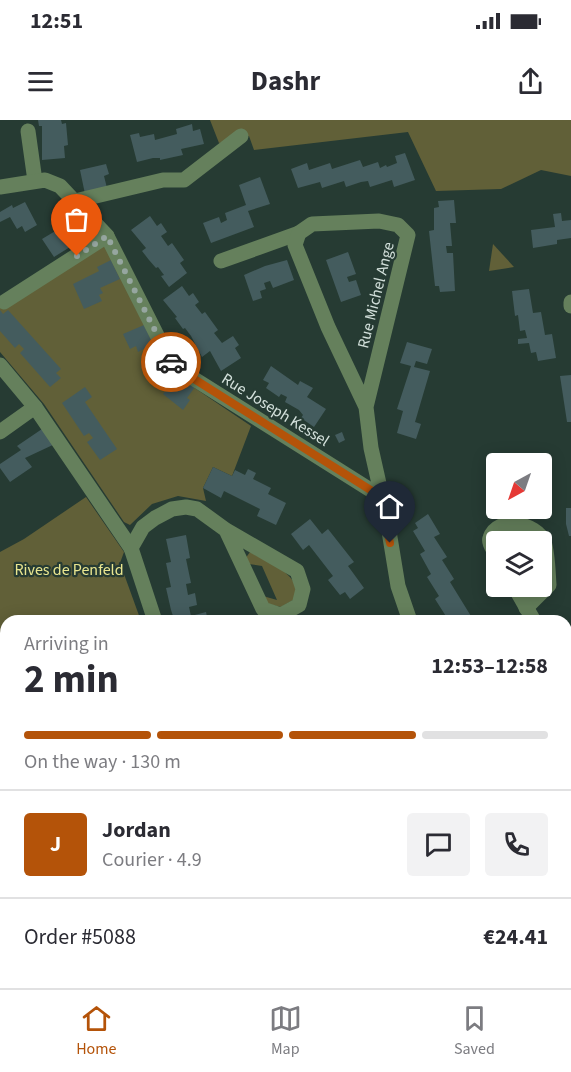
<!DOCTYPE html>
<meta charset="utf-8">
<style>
:root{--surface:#fff;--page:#f2f2f3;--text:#2b2b33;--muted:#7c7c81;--line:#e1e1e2;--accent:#b45309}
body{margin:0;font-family:"Source Sans 3",sans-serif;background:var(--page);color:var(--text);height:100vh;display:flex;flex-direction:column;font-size:22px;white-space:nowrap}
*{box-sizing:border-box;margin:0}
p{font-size:20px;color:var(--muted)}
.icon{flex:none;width:33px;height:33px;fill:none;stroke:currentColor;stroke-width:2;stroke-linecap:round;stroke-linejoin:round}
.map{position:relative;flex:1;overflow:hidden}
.sheet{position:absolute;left:0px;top:495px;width:572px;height:374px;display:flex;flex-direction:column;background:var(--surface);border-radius:18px 18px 0 0;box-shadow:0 3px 15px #0003}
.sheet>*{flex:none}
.needle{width:39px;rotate:220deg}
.fabs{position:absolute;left:486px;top:333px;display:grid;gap:12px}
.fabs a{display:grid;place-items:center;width:66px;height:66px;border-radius:6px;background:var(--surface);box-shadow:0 3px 15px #0003;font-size:30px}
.pin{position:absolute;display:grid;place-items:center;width:51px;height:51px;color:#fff;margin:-62px -26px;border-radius:50% 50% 50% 0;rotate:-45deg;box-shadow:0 0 6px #0007}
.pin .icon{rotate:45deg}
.courier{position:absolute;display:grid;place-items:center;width:60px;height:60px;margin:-30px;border:4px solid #b45309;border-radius:50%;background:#fff;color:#222;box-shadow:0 2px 8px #0007}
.overview em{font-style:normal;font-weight:700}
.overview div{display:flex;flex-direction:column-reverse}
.overview{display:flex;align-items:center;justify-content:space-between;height:102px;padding:0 24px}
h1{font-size:39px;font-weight:700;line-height:45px}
.bar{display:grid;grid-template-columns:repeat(4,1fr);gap:9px 6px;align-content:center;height:72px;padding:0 24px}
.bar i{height:8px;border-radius:4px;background:var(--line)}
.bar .active{background:var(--accent)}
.bar p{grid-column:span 4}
.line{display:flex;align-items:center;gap:15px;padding:0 24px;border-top:2px solid var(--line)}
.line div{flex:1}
.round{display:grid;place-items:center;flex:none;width:63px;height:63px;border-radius:6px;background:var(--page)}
.status{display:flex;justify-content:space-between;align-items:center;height:42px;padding:0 30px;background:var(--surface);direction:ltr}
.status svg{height:16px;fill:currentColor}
header{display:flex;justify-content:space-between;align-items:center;height:78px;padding:0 24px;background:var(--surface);font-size:27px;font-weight:700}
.tabs{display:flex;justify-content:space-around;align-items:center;height:84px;border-top:2px solid var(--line);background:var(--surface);font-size:16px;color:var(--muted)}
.tabs a{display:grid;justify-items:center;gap:3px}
.tabs .active{color:var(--accent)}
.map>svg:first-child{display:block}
.green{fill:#616038}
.building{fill:#445c5e}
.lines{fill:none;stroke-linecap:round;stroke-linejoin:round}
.minor{stroke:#65805c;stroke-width:15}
.done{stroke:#96a6a0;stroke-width:6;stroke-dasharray:0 10.8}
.route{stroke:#b45309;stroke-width:8}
.labels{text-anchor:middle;stroke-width:4.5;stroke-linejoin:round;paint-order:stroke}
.street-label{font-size:16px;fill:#d3e0db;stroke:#263b33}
.park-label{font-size:16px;fill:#e9e690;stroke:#263b33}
</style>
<div class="status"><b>12:51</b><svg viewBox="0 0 49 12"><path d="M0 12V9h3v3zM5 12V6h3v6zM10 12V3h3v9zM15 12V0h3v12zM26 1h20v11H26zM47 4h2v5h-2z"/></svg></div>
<header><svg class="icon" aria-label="menu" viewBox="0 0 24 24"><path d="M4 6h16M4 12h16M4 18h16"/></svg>Dashr<svg class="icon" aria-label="share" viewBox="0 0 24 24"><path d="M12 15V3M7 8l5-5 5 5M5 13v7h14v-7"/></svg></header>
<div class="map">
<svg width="571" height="868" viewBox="0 0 571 868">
<rect width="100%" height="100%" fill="#263b33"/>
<g class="green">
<polygon points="210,0 571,0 571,56 541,50 501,69 436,71 408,12 254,30 249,16 219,23"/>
<polygon points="105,123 165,248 251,306 232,356 213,347 203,368 206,381 178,376 152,384 130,405 124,402 44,284 0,232 0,185"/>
<polygon points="493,124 514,147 489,151"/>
<polygon points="86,377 124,432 120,443 141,501 6,501 6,862 318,862 320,868 0,868 0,432 24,419"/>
<path d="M250,432C268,442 290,449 298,470L293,480L281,487L268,484L263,476L277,480L262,446L249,444L245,439Z"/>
</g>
<g class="building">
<polygon points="38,0 61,0 62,4 66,3 68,25 64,26 65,38 42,40 42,6 39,6"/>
<polygon points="192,4 193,11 200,9 204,24 181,29 183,35 160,40 160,38 153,38 137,42 130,15 139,13 140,17 154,14 155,20 177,14 176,9"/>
<polygon points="405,33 415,60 394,67 392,60 370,67 368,61 361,62 346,67 344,61 322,68 320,62 298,68 291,49 307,43 309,50 330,43 332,49 360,40 363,47 378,42 380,48 386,45 387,47 397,43 395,36"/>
<polygon points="106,44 109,54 104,56 107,68 85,74 80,50"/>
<polygon points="260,57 270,84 248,91 254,107 211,123 203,103 219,97 221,103 227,100 225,93 246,85 239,65"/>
<polygon points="454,80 456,103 450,103 452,126 446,126 447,133 453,133 455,171 440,172 439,166 435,166 429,111 434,110 434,88 439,87 438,81"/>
<polygon points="25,82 37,105 25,112 22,106 17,109 10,97 0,102 0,92 12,85 13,88"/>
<polygon points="561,93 562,101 571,100 571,118 557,120 557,124 533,128 531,110 555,107 553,94"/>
<polygon points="150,96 157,106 161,103 167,112 161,116 168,126 172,123 184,140 180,143 187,153 169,167 161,156 164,155 158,147 156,148 149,140 142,131 146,128 131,110"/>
<polygon points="62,107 66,113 62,115 70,127 54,137 42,119"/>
<polygon points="348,132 356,154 347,157 349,162 356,160 361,175 341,182 326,140"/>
<polygon points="111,140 120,159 100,168 103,173 99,175 102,181 84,189 73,164 99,151 97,147"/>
<polygon points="287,140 294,160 273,168 270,161 264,163 266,169 260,171 262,178 253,181 244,155 265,146"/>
<polygon points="182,166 189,176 193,173 199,182 195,185 202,194 205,192 218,210 214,213 222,223 233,216 239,225 235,228 241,238 221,251 210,231 202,237 191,216 185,208 183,209 175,198 177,197 163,180"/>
<polygon points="529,169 533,193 541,192 545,215 552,214 556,238 538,241 536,232 531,233 529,223 518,224 518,219 527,218 525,210 520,211 518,195 515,196 512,171"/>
<polygon points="0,190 3,194 8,190 61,249 56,253 61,258 50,267 20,233 24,229 19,224 15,228 0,211"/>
<polygon points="144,205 153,224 138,232 136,226 130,229 123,214"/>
<polygon points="407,222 432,229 427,244 416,241 414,247 430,251 415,302 421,304 416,319 397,313 403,291 397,289 411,246 400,243"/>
<polygon points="271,246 298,265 300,261 313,268 307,277 326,289 314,307 301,298 303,295 299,290 285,282 287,277 281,274 279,277 266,268 269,263 263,260"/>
<polygon points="571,255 571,302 567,302 560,256"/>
<polygon points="177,256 195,267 187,278 190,280 183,290 163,274"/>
<polygon points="85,267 92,277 85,282 117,329 100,340 87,322 93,318 89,313 84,316 62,283"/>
<polygon points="42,309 57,323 25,338 32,347 10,362 0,348 0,344 21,330 17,326"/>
<polygon points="342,312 345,320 339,323 335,315"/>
<polygon points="213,347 232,356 235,350 245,355 248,349 256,353 253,359 271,368 268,374 286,383 276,405 257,396 260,389 224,371 221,378 203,368"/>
<polygon points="566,388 571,388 571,416 569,416 566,404"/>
<polygon points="428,394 440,414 434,417 447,437 442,440 454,459 450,462 474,501 481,496 484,501 449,501 435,479 439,476 427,457 431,454 420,434 425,431 413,411 418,408 415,403"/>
<polygon points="310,399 322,414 328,409 354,442 348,446 364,468 350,479 345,472 340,475 328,460 333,456 309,425 303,430 291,414"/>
<polygon points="186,415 190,438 186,439 191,463 186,464 188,475 195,473 197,485 189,487 191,496 206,492 208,501 182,501 182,498 174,499 171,490 166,468 171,467 166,443 171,442 166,419"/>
<polygon points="568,672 571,675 571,697 566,702 566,674"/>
<polygon points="566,808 571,814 571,828 566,833"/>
<polygon points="329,862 362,862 361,864 367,868 334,868 328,864"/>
<polygon points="489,862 514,862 511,865 513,868 483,868"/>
</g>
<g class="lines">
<g class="minor">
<polyline points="28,11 35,61"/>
<polyline points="0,67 45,60 60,66 107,116 172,245 380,376"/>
<polyline points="75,81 163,60 184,60 241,16"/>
<polyline points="221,141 299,113"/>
<polyline points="4,182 107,116"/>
<polyline points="571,182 571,186"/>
<polyline points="0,245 35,287 131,428"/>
<polyline points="366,287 408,115 398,105 379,101 312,104 299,113 295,125 328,207 366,287 371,328 387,399 398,466 410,501"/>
<polyline points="0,312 35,287"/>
<path d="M496,435C494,430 488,423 490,418C497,395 537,403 544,422C548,434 548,452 549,465L526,488"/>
<polyline points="514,466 534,501"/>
<polyline points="155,501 131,428 143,407 155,398 172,389 186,387 197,389 226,410 297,451 303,469 299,485 281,495 263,489 226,410"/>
<polyline points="566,557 571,581 566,580"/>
<polyline points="566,735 571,729"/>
<polyline points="566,760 571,765"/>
<polyline points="412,862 422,864 431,862"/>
</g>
</g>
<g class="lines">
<polyline class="done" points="77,136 107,116 171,242"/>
<polyline class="route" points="171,242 172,245 380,376 390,423"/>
</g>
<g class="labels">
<g class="street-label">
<text transform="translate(375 175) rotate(-76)" y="6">Rue Michel Ange</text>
<text transform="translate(276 289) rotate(32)" y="6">Rue Joseph Kessel</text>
</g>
<g class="park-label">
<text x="69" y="455">Rives de Penfeld</text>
</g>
</g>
</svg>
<div class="fabs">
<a><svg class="needle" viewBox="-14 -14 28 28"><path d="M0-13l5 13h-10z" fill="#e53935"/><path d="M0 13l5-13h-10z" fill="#7c7c81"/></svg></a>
<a><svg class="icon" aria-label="layers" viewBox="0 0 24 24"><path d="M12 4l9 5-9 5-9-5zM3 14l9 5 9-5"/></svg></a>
</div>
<div class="pin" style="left:77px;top:136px;background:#ea580c"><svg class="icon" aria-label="bag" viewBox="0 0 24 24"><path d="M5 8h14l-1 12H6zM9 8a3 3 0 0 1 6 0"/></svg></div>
<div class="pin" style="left:390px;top:423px;background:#1f2937"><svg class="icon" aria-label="home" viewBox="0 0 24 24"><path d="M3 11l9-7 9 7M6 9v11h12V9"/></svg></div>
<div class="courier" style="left:171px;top:242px"><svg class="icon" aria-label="car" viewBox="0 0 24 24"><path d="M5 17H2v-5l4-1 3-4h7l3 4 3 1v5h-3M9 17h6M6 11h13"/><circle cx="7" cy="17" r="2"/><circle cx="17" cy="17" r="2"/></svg></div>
<section class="sheet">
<div class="overview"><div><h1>2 min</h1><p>Arriving in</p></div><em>12:53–12:58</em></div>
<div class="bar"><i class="active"></i><i class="active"></i><i class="active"></i><i></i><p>On the way · 130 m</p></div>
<div class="line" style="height:108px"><b class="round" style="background:var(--accent);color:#fff">J</b><div><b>Jordan</b><p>Courier · 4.9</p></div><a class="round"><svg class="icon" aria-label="chat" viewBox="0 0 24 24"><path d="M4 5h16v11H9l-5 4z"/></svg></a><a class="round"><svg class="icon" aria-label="phone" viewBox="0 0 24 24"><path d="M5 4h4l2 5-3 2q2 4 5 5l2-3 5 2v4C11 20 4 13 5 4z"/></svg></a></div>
<div class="line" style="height:78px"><div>Order #5088</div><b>€24.41</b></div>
</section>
</div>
<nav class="tabs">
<a class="active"><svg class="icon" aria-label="home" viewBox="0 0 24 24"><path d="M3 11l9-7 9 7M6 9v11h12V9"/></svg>Home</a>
<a><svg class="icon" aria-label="map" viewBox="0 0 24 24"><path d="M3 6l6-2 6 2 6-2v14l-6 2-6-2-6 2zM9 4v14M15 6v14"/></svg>Map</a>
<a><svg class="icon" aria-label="saved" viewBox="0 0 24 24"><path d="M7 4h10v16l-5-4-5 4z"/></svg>Saved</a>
</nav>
